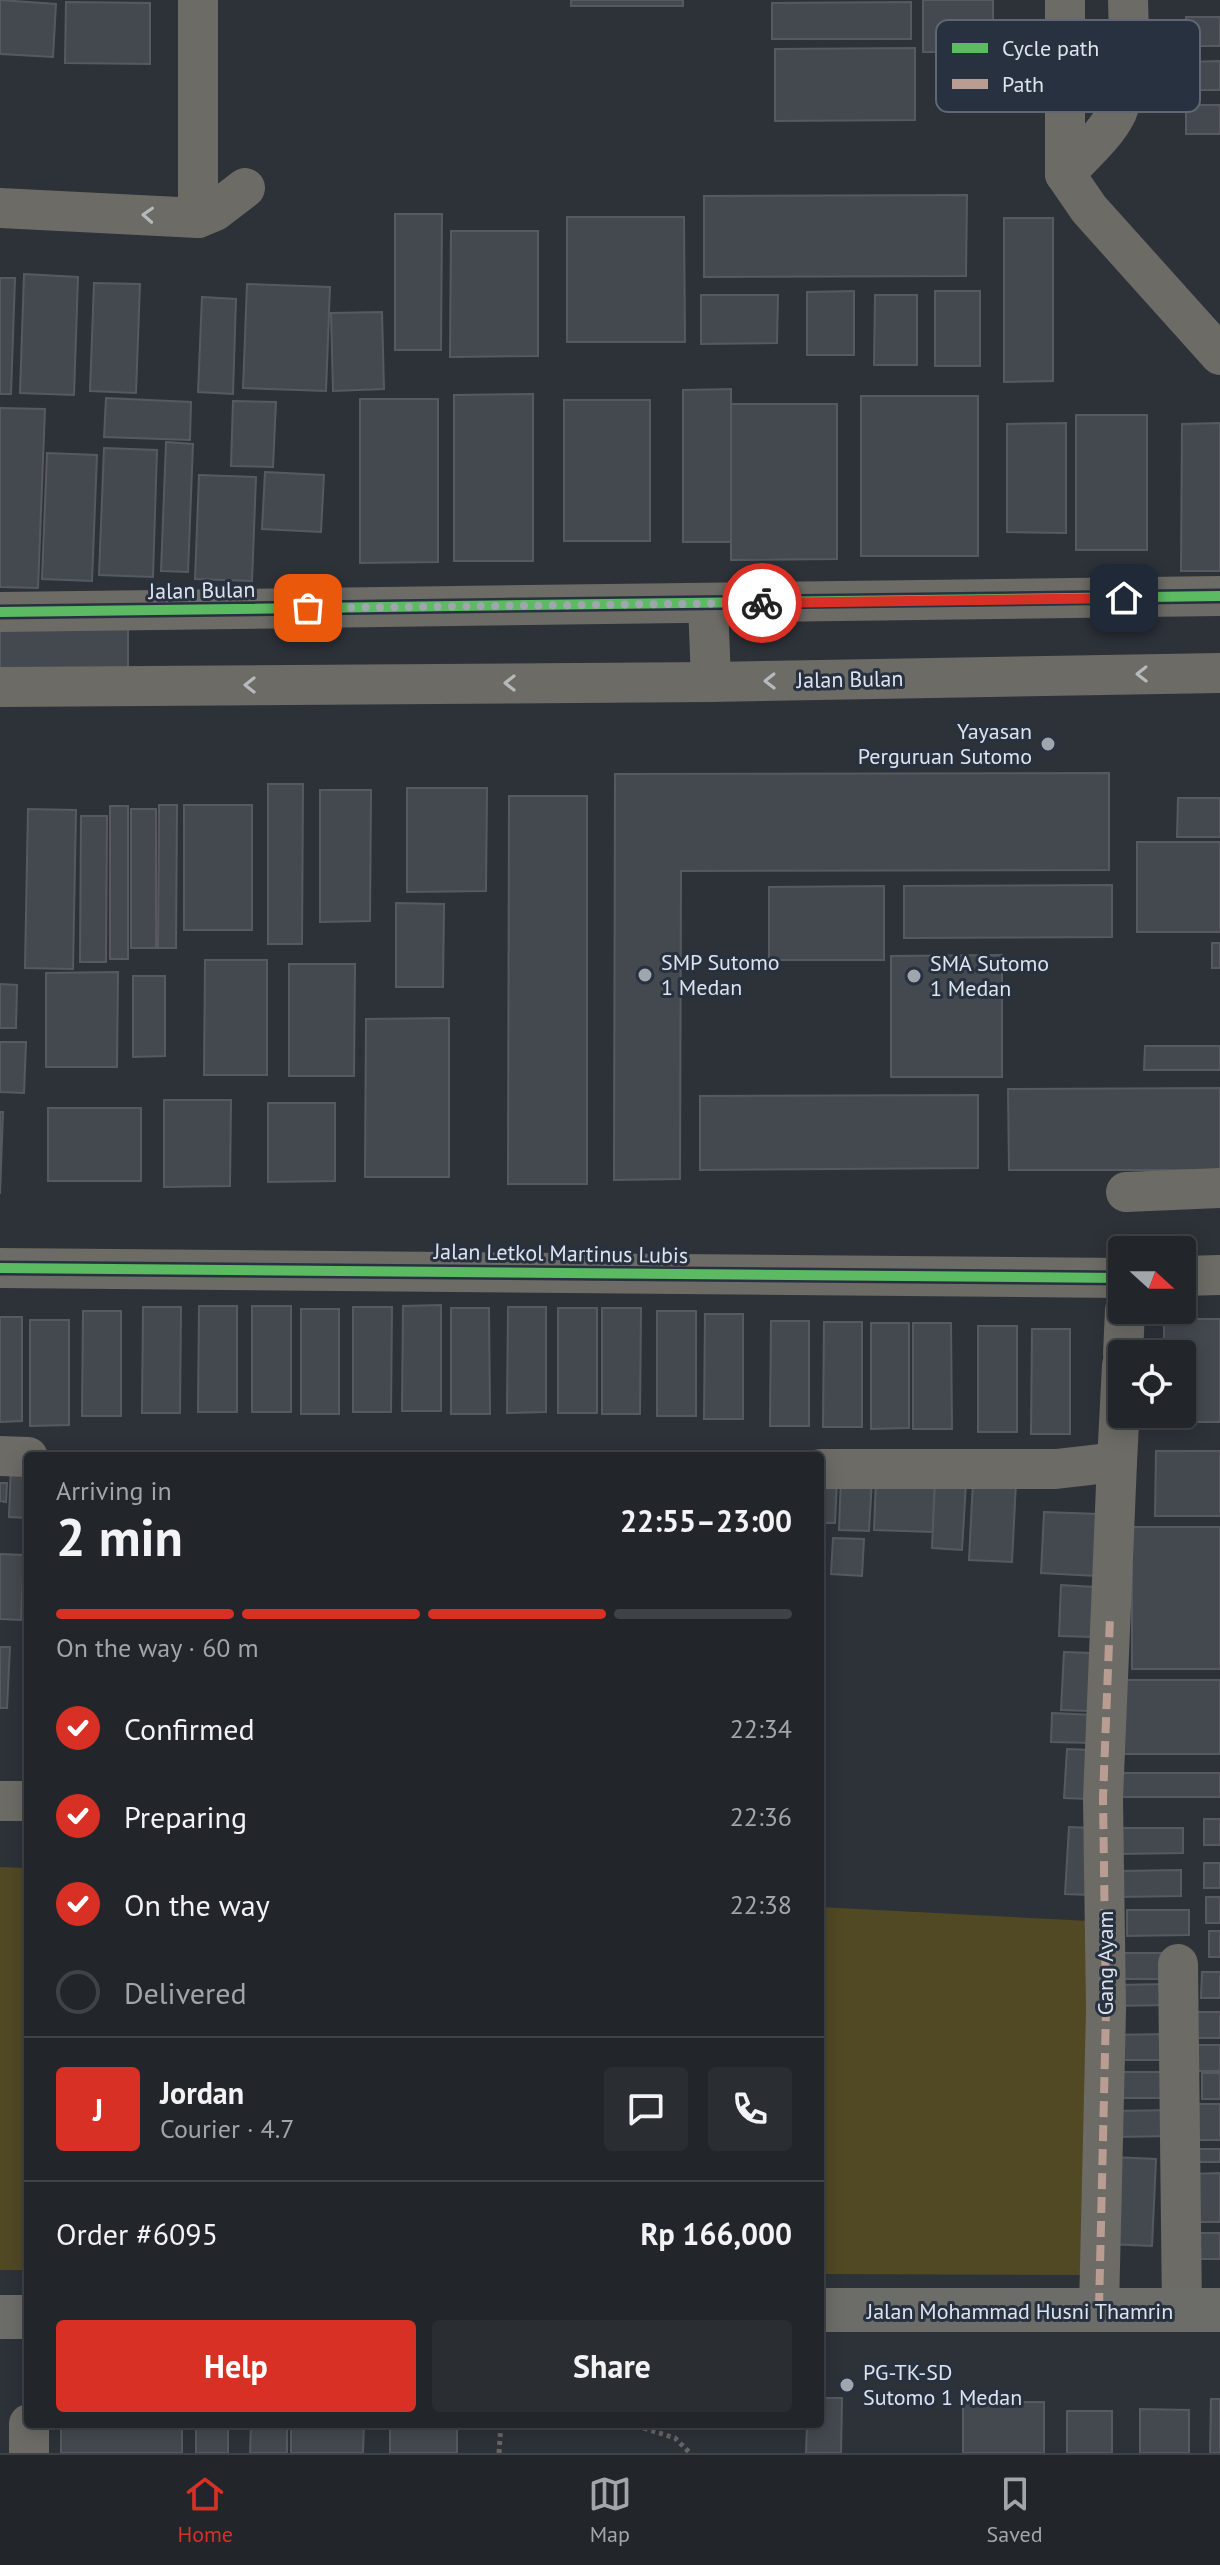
<!DOCTYPE html>
<meta charset="utf-8">
<style>
:root{--surface:#22262b;--page:#2a2e33;--text:#f1f3f6;--muted:#a2a5a9;--line:#3f4347;--accent:#d93025}
body{margin:0;font-family:"PT Sans",sans-serif;background:var(--page);color:var(--text);height:100vh;display:flex;flex-direction:column;font-size:30px;white-space:nowrap}
*{box-sizing:border-box;margin:0}
p{font-size:26px;color:var(--muted)}
.icon{flex:none;width:44px;height:44px;fill:none;stroke:currentColor;stroke-width:2;stroke-linecap:round;stroke-linejoin:round}
.map{position:relative;flex:1;overflow:hidden}
.panel{position:absolute;left:24px;top:1452px;width:800px;height:976px;display:flex;flex-direction:column;background:var(--surface);border-radius:8px;box-shadow:0 4px 20px #0003,0 0 0 2px var(--line)}
.panel>*{flex:none}
.needle{width:52px;rotate:111deg}
.buttons{position:absolute;left:1108px;top:1236px;display:grid;gap:16px}
.buttons a{display:grid;place-items:center;width:88px;height:88px;border-radius:8px;background:var(--surface);box-shadow:0 4px 20px #0003,0 0 0 2px var(--line);font-size:40px}
.pin{position:absolute;display:grid;place-items:center;width:68px;height:68px;color:#fff;margin:-34px;border-radius:16px;box-shadow:0 4px 12px #0006}
.courier{position:absolute;display:grid;place-items:center;width:80px;height:80px;margin:-40px;border:6px solid #d93025;border-radius:50%;background:#fff;color:#222;box-shadow:0 2px 10px #0007}
.headline em{font-style:normal;font-weight:700}
.headline div{display:flex;flex-direction:column-reverse}
.headline{display:flex;align-items:center;justify-content:space-between;height:136px;padding:0 32px}
h1{font-size:52px;font-weight:700;line-height:60px}
.bar{display:grid;grid-template-columns:repeat(4,1fr);gap:12px 8px;align-content:center;height:96px;padding:0 32px}
.bar i{height:10px;border-radius:6px;background:var(--line)}
.bar .selected{background:var(--accent)}
.bar p{grid-column:span 4}
.line{display:flex;align-items:center;gap:20px;padding:0 32px;border-top:2px solid var(--line)}
.line div{flex:1}
.round{display:grid;place-items:center;flex:none;width:84px;height:84px;border-radius:8px;background:var(--page)}
ol{padding:0 32px;list-style:none}
li{display:flex;align-items:center;gap:24px;height:88px}
li p{margin-inline-start:auto}
li .icon{padding:8px;border-radius:50%;background:var(--accent);color:#fff;stroke-width:4}
li:last-child{color:var(--muted)}
li i{width:44px;height:44px;border:4px solid var(--line);border-radius:50%}
.cta{display:flex;gap:16px;margin-top:auto;padding:16px 32px}
.cta a{flex:1;height:92px;border-radius:8px;background:var(--accent);color:#fff;font-size:32px;font-weight:700;line-height:92px;text-align:center}
.cta a+a{background:var(--page);color:var(--text)}
.tab-bar{display:flex;justify-content:space-around;align-items:center;height:112px;border-top:2px solid var(--line);background:var(--surface);font-size:22px;color:var(--muted)}
.tab-bar a{display:grid;justify-items:center;gap:4px}
.tab-bar .selected{color:var(--accent)}
.map>svg:first-child{display:block}
.green{fill:#514824}
.building{fill:#44494f;stroke:#565a60;stroke-width:2}
.lines{fill:none;stroke-linecap:round;stroke-linejoin:round}
.path{stroke:#666765;stroke-width:5;stroke-dasharray:4 4;stroke-linecap:butt}
.minor{stroke:#6c6b65;stroke-width:40}
.major{stroke:#6c6c68;stroke-width:44}
.quiet{stroke:#b99d93;stroke-width:8;stroke-dasharray:16 8;stroke-linecap:butt}
.cycleway-casing{stroke:#27313f;stroke-width:15}
.cycleway{stroke:#5cba63;stroke-width:10}
.oneway{stroke:#b6babd}
.done{stroke:#a0a6ae;stroke-width:8;stroke-dasharray:0 14.4}
.route{stroke:#d93025;stroke-width:10}
.poi-dot{fill:#a0a6ae;stroke:#27313f;stroke-width:3}
.labels{text-anchor:middle;stroke-width:6;stroke-linejoin:round;paint-order:stroke}
.street-label{font-size:22px;fill:#dee4ed;stroke:#27313f}
.poi-label{font-size:22px;fill:#dee4ed;stroke:#27313f;text-anchor:start}
.key{fill:#27313f;stroke:#5e6773;stroke-width:2}
.key-label{font-size:22px;fill:#dee4ed}
</style>
<div class="map">
<svg width="1220" height="2453" viewBox="0 0 1220 2453">
<rect width="100%" height="100%" fill="#2d3239"/>
<g class="green">
<polygon points="0,1867 28,1868 28,2270 0,2270"/>
<polygon points="820,1907 1090,1921 1095,2275 820,2274"/>
</g>
<g class="building">
<polygon points="0,0 56,4 53,57 0,54"/>
<rect x="571" y="0" width="112" height="6"/>
<rect x="923" y="0" width="70" height="52"/>
<polygon points="66,2 150,3 150,64 65,63"/>
<polygon points="911,2 911,39 772,39 772,3"/>
<rect x="1186" y="17" width="34" height="29"/>
<polygon points="915,48 915,120 775,121 775,49"/>
<polygon points="1220,61 1220,90 1186,90 1186,62"/>
<rect x="1186" y="105" width="34" height="29"/>
<polygon points="967,195 966,276 704,277 704,196"/>
<polygon points="395,214 442,214 441,350 395,350"/>
<polygon points="567,217 684,217 685,342 567,342"/>
<polygon points="1004,218 1053,218 1053,381 1004,382"/>
<polygon points="451,231 538,231 538,356 450,357"/>
<polygon points="24,274 78,277 74,395 20,393"/>
<polygon points="0,278 15,278 11,394 0,394"/>
<polygon points="94,283 140,284 136,393 90,391"/>
<polygon points="247,284 330,287 326,391 243,388"/>
<polygon points="854,291 854,355 807,355 807,292"/>
<rect x="935" y="291" width="45" height="75"/>
<polygon points="701,295 778,295 777,343 701,344"/>
<polygon points="875,295 917,295 917,365 874,365"/>
<polygon points="202,297 236,299 233,394 198,392"/>
<polygon points="382,312 384,389 333,391 331,313"/>
<polygon points="731,389 732,542 683,542 683,390"/>
<polygon points="533,394 533,561 454,561 454,395"/>
<rect x="861" y="396" width="117" height="160"/>
<polygon points="106,398 191,402 190,440 104,437"/>
<polygon points="360,399 438,399 438,562 360,563"/>
<rect x="564" y="400" width="86" height="141"/>
<polygon points="233,401 276,402 273,467 231,466"/>
<polygon points="731,404 837,404 837,559 731,560"/>
<polygon points="0,408 45,409 38,588 0,587"/>
<rect x="1076" y="415" width="71" height="135"/>
<polygon points="1066,423 1066,533 1007,532 1007,424"/>
<polygon points="1220,423 1220,571 1181,571 1182,424"/>
<polygon points="166,442 193,444 188,572 161,571"/>
<polygon points="104,448 157,450 153,577 99,575"/>
<polygon points="47,453 97,455 92,581 42,579"/>
<polygon points="265,472 324,475 321,532 262,529"/>
<polygon points="199,475 256,477 252,581 195,579"/>
<polygon points="128,628 128,671 0,671 0,629"/>
<polygon points="1109,773 1109,870 681,871 680,1179 614,1180 615,774"/>
<polygon points="268,784 303,784 302,944 268,944"/>
<polygon points="407,788 487,788 486,891 407,892"/>
<polygon points="320,790 371,790 370,921 320,922"/>
<polygon points="509,796 587,796 587,1184 508,1184"/>
<polygon points="1178,798 1220,798 1220,837 1177,837"/>
<polygon points="159,805 177,805 176,948 158,948"/>
<rect x="184" y="805" width="68" height="125"/>
<rect x="110" y="806" width="18" height="153"/>
<polygon points="28,809 76,810 73,969 25,968"/>
<rect x="131" y="809" width="25" height="139"/>
<polygon points="81,816 107,816 106,962 80,962"/>
<rect x="1137" y="842" width="83" height="90"/>
<polygon points="1112,885 1112,937 904,938 904,886"/>
<polygon points="884,886 884,960 769,960 769,887"/>
<polygon points="396,903 444,904 443,987 396,987"/>
<rect x="1212" y="943" width="8" height="25"/>
<polygon points="1002,955 1002,1077 891,1077 891,956"/>
<polygon points="205,960 267,960 267,1075 204,1075"/>
<polygon points="289,964 355,964 354,1076 289,1076"/>
<polygon points="118,972 117,1067 46,1067 46,973"/>
<polygon points="133,976 165,976 165,1056 133,1057"/>
<polygon points="0,984 17,985 16,1028 0,1028"/>
<polygon points="449,1018 449,1177 365,1177 366,1019"/>
<polygon points="0,1042 26,1042 24,1093 0,1092"/>
<polygon points="1145,1046 1220,1046 1220,1070 1144,1070"/>
<polygon points="1220,1088 1220,1170 1009,1170 1008,1089"/>
<polygon points="978,1095 978,1168 700,1170 700,1096"/>
<polygon points="164,1100 231,1100 230,1186 164,1187"/>
<polygon points="268,1103 335,1103 335,1181 268,1182"/>
<rect x="48" y="1108" width="93" height="73"/>
<polygon points="0,1112 3,1112 0,1194"/>
<polygon points="441,1305 441,1411 402,1411 403,1306"/>
<polygon points="199,1306 237,1306 237,1412 198,1412"/>
<rect x="252" y="1306" width="39" height="106"/>
<polygon points="143,1307 181,1307 180,1413 142,1413"/>
<polygon points="353,1307 392,1307 391,1412 353,1412"/>
<polygon points="508,1307 546,1307 546,1412 507,1413"/>
<polygon points="451,1308 489,1308 490,1414 451,1414"/>
<rect x="558" y="1308" width="39" height="105"/>
<polygon points="602,1308 641,1308 640,1414 602,1414"/>
<rect x="301" y="1309" width="38" height="105"/>
<polygon points="83,1311 121,1311 121,1416 82,1416"/>
<rect x="657" y="1311" width="39" height="105"/>
<polygon points="705,1314 743,1314 743,1419 704,1419"/>
<polygon points="0,1317 22,1317 22,1421 0,1422"/>
<polygon points="1164,1319 1220,1319 1220,1422 1163,1422 1163,1414 1182,1414 1182,1354 1164,1354"/>
<polygon points="30,1320 69,1320 69,1425 30,1426"/>
<polygon points="771,1321 809,1321 809,1426 770,1426"/>
<polygon points="824,1322 862,1322 862,1427 823,1427"/>
<polygon points="871,1323 909,1323 909,1428 871,1429"/>
<polygon points="913,1323 951,1323 952,1429 913,1429"/>
<rect x="978" y="1326" width="39" height="106"/>
<polygon points="1032,1329 1070,1329 1070,1434 1031,1434"/>
<polygon points="1156,1451 1220,1451 1220,1516 1155,1516"/>
<polygon points="11,1465 28,1466 28,1518 9,1517"/>
<polygon points="841,1478 872,1479 869,1531 839,1530"/>
<polygon points="820,1479 837,1480 835,1523 820,1523"/>
<polygon points="876,1479 935,1481 933,1532 874,1530"/>
<polygon points="973,1480 1016,1482 1012,1562 969,1560"/>
<polygon points="935,1481 966,1483 962,1550 932,1548"/>
<polygon points="0,1483 7,1483 6,1502 0,1501"/>
<polygon points="1044,1512 1099,1514 1096,1576 1041,1573"/>
<rect x="1132" y="1527" width="88" height="142"/>
<polygon points="820,1528 825,1528 823,1583 820,1583"/>
<polygon points="833,1538 864,1539 862,1576 831,1574"/>
<polygon points="0,1554 24,1555 21,1620 0,1619"/>
<polygon points="1061,1585 1095,1587 1092,1637 1059,1636"/>
<polygon points="0,1647 10,1647 7,1708 0,1708"/>
<polygon points="1064,1652 1091,1653 1089,1711 1061,1710"/>
<polygon points="1120,1680 1220,1680 1220,1754 1121,1754"/>
<polygon points="24,1702 28,1702 28,1737 25,1737"/>
<polygon points="1052,1713 1095,1715 1094,1743 1051,1742"/>
<polygon points="1067,1749 1091,1750 1089,1799 1064,1798"/>
<rect x="1110" y="1773" width="110" height="24"/>
<rect x="1204" y="1819" width="16" height="26"/>
<polygon points="1069,1827 1093,1828 1090,1895 1065,1894"/>
<polygon points="1121,1828 1183,1828 1183,1853 1121,1854"/>
<rect x="1204" y="1863" width="16" height="25"/>
<polygon points="1181,1870 1181,1896 1118,1897 1118,1871"/>
<rect x="1206" y="1897" width="14" height="26"/>
<polygon points="1127,1910 1189,1910 1189,1935 1127,1936"/>
<rect x="1209" y="1931" width="11" height="26"/>
<rect x="1111" y="1953" width="62" height="26"/>
<polygon points="1202,1972 1220,1972 1220,1998 1201,1998"/>
<polygon points="1172,1984 1172,2005 1110,2006 1110,1985"/>
<polygon points="1195,2012 1220,2012 1220,2038 1196,2038"/>
<polygon points="1167,2034 1166,2060 1108,2060 1108,2035"/>
<polygon points="1196,2045 1220,2045 1220,2071 1197,2071"/>
<polygon points="1109,2072 1172,2072 1172,2098 1110,2098"/>
<rect x="1202" y="2073" width="18" height="26"/>
<rect x="1194" y="2104" width="26" height="36"/>
<polygon points="1176,2110 1176,2136 1113,2137 1113,2111"/>
<rect x="1187" y="2149" width="33" height="13"/>
<polygon points="1112,2157 1156,2159 1152,2246 1107,2244"/>
<polygon points="1220,2173 1220,2222 1190,2222 1190,2174"/>
<rect x="1186" y="2233" width="34" height="26"/>
<polygon points="820,2398 842,2398 841,2453 806,2453 807,2424 820,2424"/>
<polygon points="1211,2399 1220,2399 1220,2453 1210,2453"/>
<rect x="963" y="2402" width="81" height="51"/>
<polygon points="1140,2409 1189,2410 1189,2453 1140,2453"/>
<rect x="1067" y="2411" width="45" height="42"/>
<rect x="61" y="2424" width="121" height="29"/>
<rect x="196" y="2424" width="32" height="29"/>
<polygon points="251,2424 287,2424 287,2453 250,2453"/>
<polygon points="291,2424 364,2424 363,2453 291,2453"/>
<rect x="390" y="2424" width="67" height="29"/>
</g>
<g class="lines">
<g class="path">
<polyline points="524,2424 640,2427 675,2438 690,2453"/>
<polyline points="499,2453 501,2424"/>
</g>
<g class="minor">
<polyline points="198,0 198,218"/>
<polyline points="1065,0 1065,174 1089,209 1220,355"/>
<path d="M1065,174C1082,155 1106,135 1117,112C1132,77 1129,37 1128,0"/>
<polyline points="0,208 198,218 215,211 245,188"/>
<polyline points="708,603 711,682"/>
<polyline points="0,612 1220,596"/>
<polyline points="0,687 711,682 1220,673"/>
<polyline points="1126,1192 1220,1188"/>
<polyline points="0,1268 1122,1278"/>
<polyline points="1182,1276 1220,1275"/>
<polyline points="1123,1354 1125,1310"/>
<polyline points="0,1456 28,1457"/>
<polyline points="820,1469 1056,1469 1117,1462 1122,1365"/>
<polyline points="0,1801 28,1801"/>
<polyline points="1178,1964 1182,2312"/>
<polyline points="1099,2309 1106,2010 1103,1798 1117,1462"/>
<polyline points="29,2424 29,2453"/>
</g>
<g class="major">
<polyline points="820,2310 1220,2310"/>
<polyline points="0,2317 28,2317"/>
</g>
<polyline class="quiet" points="1099,2309 1106,2010 1103,1798 1110,1617"/>
<g class="cycleway-casing">
<g id="cycleway">
<polyline points="0,612 1220,596"/>
<polyline points="0,1268 1122,1278"/>
</g>
</g>
<use href="#cycleway" class="cycleway"/>
</g>
<defs><path id="oneway-chevron" d="M-2-3.5L2.5 0L-2 3.5" fill="none" stroke-width="1.6" stroke-linecap="round" stroke-linejoin="round" transform="scale(2)"/></defs>
<g class="oneway">
<use href="#oneway-chevron" transform="translate(148 215) rotate(-177)"/>
<use href="#oneway-chevron" transform="translate(1142 674) rotate(179)"/>
<use href="#oneway-chevron" transform="translate(770 681) rotate(179)"/>
<use href="#oneway-chevron" transform="translate(510 683) rotate(180)"/>
<use href="#oneway-chevron" transform="translate(250 685) rotate(180)"/>
</g>
<g class="lines">
<polyline class="done" points="308,608 762,603"/>
<polyline class="route" points="762,603 1124,598"/>
</g>
<g class="poi-dot">
<circle cx="1048" cy="744" r="8"/>
<circle cx="645" cy="975" r="8"/>
<circle cx="914" cy="976" r="8"/>
<circle cx="847" cy="2385" r="8"/>
</g>
<g class="labels">
<g class="street-label">
<text transform="translate(202 590) rotate(-1)" y="8">Jalan Bulan</text>
<text transform="translate(850 679) rotate(-1)" y="8">Jalan Bulan</text>
<text transform="translate(561 1253) rotate(1)" y="8">Jalan Letkol Martinus Lubis</text>
<text transform="translate(1105 1963) rotate(-90)" y="8">Gang Ayam</text>
<text x="1020" y="2319">Jalan Mohammad Husni Thamrin</text>
</g>
<g class="poi-label">
<text x="1032" y="739" text-anchor="end">Yayasan<tspan x="1032" dy="25">Perguruan Sutomo</tspan></text>
<text x="661" y="970">SMP Sutomo<tspan x="661" dy="25">1 Medan</tspan></text>
<text x="930" y="971">SMA Sutomo<tspan x="930" dy="25">1 Medan</tspan></text>
<text x="863" y="2380">PG-TK-SD<tspan x="863" dy="25">Sutomo 1 Medan</tspan></text>
</g>
</g>
<rect x="936" y="20" width="264" height="92" rx="12" class="key"/>
<rect x="952" y="43" width="36" height="10" fill="#5cba63"/>
<rect x="952" y="79" width="36" height="10" fill="#b99d93"/>
<g class="key-label">
<text x="1002" y="56">Cycle path</text>
<text x="1002" y="92">Path</text>
</g>
</svg>
<div class="buttons">
<a><svg class="needle" viewBox="-14 -14 28 28"><path d="M0-13l5 13h-10z" fill="#e53935"/><path d="M0 13l5-13h-10z" fill="#a2a5a9"/></svg></a>
<a><svg class="icon" aria-label="locate" viewBox="0 0 24 24"><circle cx="12" cy="12" r="6"/><path d="M12 2v4M12 18v4M2 12h4M18 12h4"/></svg></a>
</div>
<div class="pin" style="left:308px;top:608px;background:#ea580c"><svg class="icon" aria-label="bag" viewBox="0 0 24 24"><path d="M5 8h14l-1 12H6zM9 8a3 3 0 0 1 6 0"/></svg></div>
<div class="pin" style="left:1124px;top:598px;background:#1f2937"><svg class="icon" aria-label="home" viewBox="0 0 24 24"><path d="M3 11l9-7 9 7M6 9v11h12V9"/></svg></div>
<div class="courier" style="left:762px;top:603px"><svg class="icon" aria-label="bike" viewBox="0 0 24 24"><circle cx="6" cy="16" r="4"/><circle cx="18" cy="16" r="4"/><path d="M6 16l4-8h5l3 8M10 8l3 8H6M13 5h3"/></svg></div>
<section class="panel">
<div class="headline"><div><h1>2 min</h1><p>Arriving in</p></div><em>22:55–23:00</em></div>
<div class="bar"><i class="selected"></i><i class="selected"></i><i class="selected"></i><i></i><p>On the way · 60 m</p></div>
<ol>
<li><svg class="icon" aria-label="check" viewBox="0 0 24 24"><path d="M5 12l5 5 9-10"/></svg>Confirmed<p>22:34</p></li>
<li><svg class="icon" aria-label="check" viewBox="0 0 24 24"><path d="M5 12l5 5 9-10"/></svg>Preparing<p>22:36</p></li>
<li><svg class="icon" aria-label="check" viewBox="0 0 24 24"><path d="M5 12l5 5 9-10"/></svg>On the way<p>22:38</p></li>
<li><i></i>Delivered</li>
</ol>
<div class="line" style="height:144px"><b class="round" style="background:var(--accent);color:#fff">J</b><div><b>Jordan</b><p>Courier · 4.7</p></div><a class="round"><svg class="icon" aria-label="chat" viewBox="0 0 24 24"><path d="M4 5h16v11H9l-5 4z"/></svg></a><a class="round"><svg class="icon" aria-label="phone" viewBox="0 0 24 24"><path d="M5 4h4l2 5-3 2q2 4 5 5l2-3 5 2v4C11 20 4 13 5 4z"/></svg></a></div>
<div class="line" style="height:104px"><div>Order #6095</div><b>Rp 166,000</b></div>
<div class="cta"><a>Help</a><a>Share</a></div>
</section>
</div>
<nav class="tab-bar">
<a class="selected"><svg class="icon" aria-label="home" viewBox="0 0 24 24"><path d="M3 11l9-7 9 7M6 9v11h12V9"/></svg>Home</a>
<a><svg class="icon" aria-label="map" viewBox="0 0 24 24"><path d="M3 6l6-2 6 2 6-2v14l-6 2-6-2-6 2zM9 4v14M15 6v14"/></svg>Map</a>
<a><svg class="icon" aria-label="saved" viewBox="0 0 24 24"><path d="M7 4h10v16l-5-4-5 4z"/></svg>Saved</a>
</nav>
